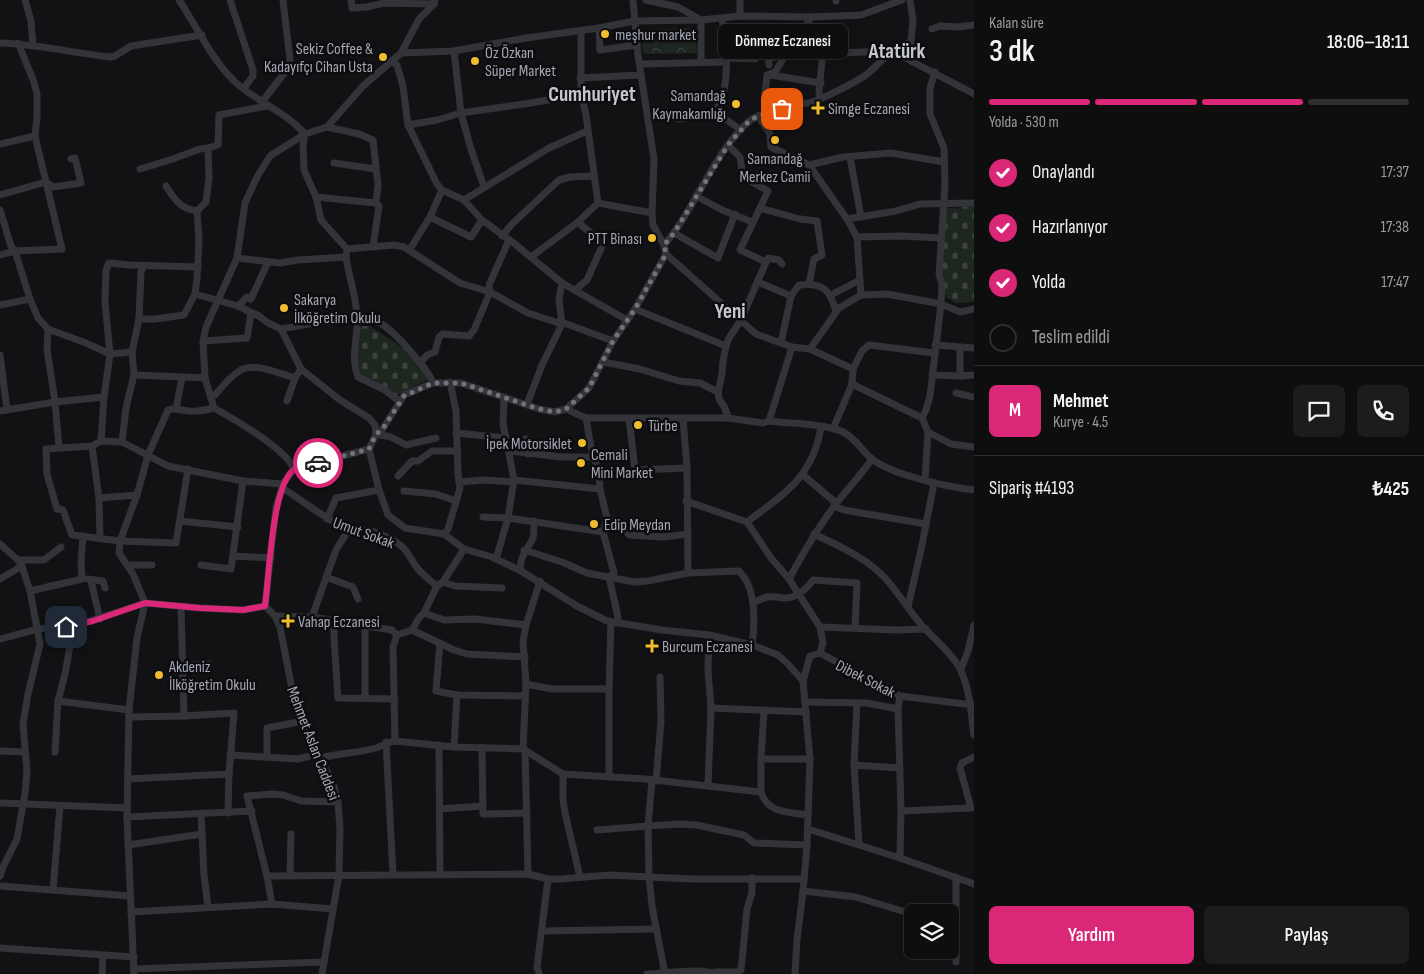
<!DOCTYPE html>
<html lang="tr">
<meta charset="utf-8">
<style>
:root{--surface:#0e0e0f;--page:#1c1c1d;--text:#f1f3f6;--muted:#9b9c9e;--line:#2e2e2f;--accent:#db2777}
body{margin:0;font-family:"Sofia Sans Condensed",sans-serif;background:var(--page);color:var(--text);height:100vh;display:flex;flex-direction:column;font-size:19px;white-space:nowrap}
*{box-sizing:border-box;margin:0}
p{font-size:16px;color:var(--muted)}
.icon{flex:none;width:28px;height:28px;fill:none;stroke:currentColor;stroke-width:2;stroke-linecap:round;stroke-linejoin:round}
.map{position:relative;flex:1;overflow:hidden}
.sheet{display:flex;flex-direction:column;background:var(--surface);width:450px}
.sheet>*{flex:none}
.tools{position:absolute;left:904px;top:904px;display:grid;gap:10px}
.tools a{display:grid;place-items:center;width:55px;height:55px;border-radius:8px;background:var(--surface);box-shadow:0 2px 8px #0003,0 0 0 1px var(--line);font-size:25px}
.pin{position:absolute;display:grid;place-items:center;width:42px;height:42px;color:#fff;margin:-21px;border-radius:10px;box-shadow:0 2px 8px #0006}
.courier{position:absolute;display:grid;place-items:center;width:50px;height:50px;margin:-25px;border:4px solid #db2777;border-radius:50%;background:#fff;color:#222;box-shadow:0 1px 6px #0007}
.bubble{position:absolute;height:35px;border-radius:8px;background:var(--surface);box-shadow:0 2px 8px #0003,0 0 0 1px var(--line);font-size:16px;font-weight:600;line-height:35px;text-align:center}
.overview em{font-style:normal;font-weight:600}
.overview div{display:flex;flex-direction:column-reverse}
.overview{display:flex;align-items:center;justify-content:space-between;height:85px;padding:0 15px}
h1{font-size:32px;font-weight:600;line-height:38px}
.bar{display:grid;grid-template-columns:repeat(4,1fr);gap:8px 5px;align-content:center;height:60px;padding:0 15px}
.bar i{height:6px;border-radius:4px;background:var(--line)}
.bar .active{background:var(--accent)}
.bar p{grid-column:span 4}
.line{display:flex;align-items:center;gap:12px;padding:0 15px;border-top:1px solid var(--line)}
.line div{flex:1}
.round{display:grid;place-items:center;flex:none;width:52px;height:52px;border-radius:8px;background:var(--page)}
ol{padding:0 15px;list-style:none}
li{display:flex;align-items:center;gap:15px;height:55px}
li p{margin-inline-start:auto}
li .icon{padding:5px;border-radius:50%;background:var(--accent);color:#fff;stroke-width:4}
li:last-child{color:var(--muted)}
li i{width:28px;height:28px;border:2px solid var(--line);border-radius:50%}
.cta{display:flex;gap:10px;margin-top:auto;padding:10px 15px}
.cta a{flex:1;height:58px;border-radius:8px;background:var(--accent);color:#fff;font-size:20px;font-weight:600;line-height:58px;text-align:center}
.cta a+a{background:var(--page);color:var(--text)}
main{display:flex;flex:1;min-height:0}
.map>svg:first-child{display:block}
.cemetery{fill:url(#cemetery-stones)}
.park{fill:url(#park-crowns)}
.lines{fill:none;stroke-linecap:round;stroke-linejoin:round}
.minor{stroke:#333439;stroke-width:7}
.done{stroke:#71737c;stroke-width:5;stroke-dasharray:0 9}
.route{stroke:#db2777;stroke-width:6}
.poi-dot{fill:#f0bd2e;stroke:#0d0d0f;stroke-width:2}
.labels{text-anchor:middle;stroke-width:5;stroke-linejoin:round;paint-order:stroke}
.poi-label{font-size:16px;fill:#a4a7b4;stroke:#0d0d0f;text-anchor:start}
.street-label{font-size:16px;fill:#a4a7b4;stroke:#0d0d0f}
.district-label{font-size:21px;font-weight:bold;fill:#c5c7d0;stroke:#0d0d0f}
</style>
<main>
<div class="map">
<svg width="974" height="974" viewBox="0 0 974 974">
<defs>
<pattern id="cemetery-stones" width="16" height="16" patternUnits="userSpaceOnUse" patternTransform="scale(1.25)"><rect width="16" height="16" fill="#1e2620"/><path d="M2 7V4a2 2 0 0 1 4 0v3zM10 15v-3a2 2 0 0 1 4 0v3z" fill="#3c433e"/></pattern>
<pattern id="park-crowns" width="20" height="18" patternUnits="userSpaceOnUse" patternTransform="scale(1.25)"><rect width="20" height="18" fill="#1e2620"/><path d="M2 6a3 3 0 1 1 6 0M12 15a3 3 0 1 1 6 0" fill="none" stroke="#3c433e"/></pattern>
</defs>
<rect width="100%" height="100%" fill="#121214"/>
<g class="cemetery">
<path d="M974,206V302L956,303L946,297C940,267 943,239 944,209Z"/>
<polygon points="358,326 370,326 406,350 431,378 391,398 361,375 357,358"/>
</g>
<g class="park">
<polygon points="695,28 697,53 645,54 643,52 640,30"/>
<polygon points="767,39 774,39 790,43 780,59 770,63"/>
</g>
<g class="lines">
<g class="minor">
<polyline points="25,0 31,21 33,45"/>
<path d="M179,0C197,27 212,60 235,82C257,102 286,112 305,134L303,144L304,170L316,197L321,220L347,249L346,257C349,277 357,299 357,319C358,339 350,356 358,377L385,390L400,402"/>
<polyline points="230,0 253,70 253,76 244,88"/>
<polyline points="351,0 352,8 367,7 384,3 434,4"/>
<polyline points="633,0 638,55 654,159 652,213 653,225 664,245"/>
<polyline points="646,0 678,7 701,20 701,62"/>
<polyline points="740,0 740,16"/>
<polyline points="836,1 836,0"/>
<polyline points="599,28 600,50 636,45"/>
<polyline points="932,29 940,26 958,27 974,25"/>
<polyline points="581,31 581,94 586,115 598,203"/>
<polyline points="725,32 783,38 821,50 836,53 892,51 974,94"/>
<polyline points="764,35 769,65"/>
<polyline points="797,42 811,17"/>
<path d="M0,43C37,44 73,53 110,57L115,56L131,46L202,35"/>
<polyline points="454,51 461,113 470,146 484,187"/>
<polyline points="401,53 454,51 526,38 599,28 634,21 701,20 740,16 811,17 861,15 902,0"/>
<polyline points="725,58 755,59"/>
<polyline points="391,61 397,65 403,86 408,125 437,184 442,190 464,200 482,220 515,244 562,283 627,320"/>
<polyline points="640,64 726,62"/>
<polyline points="770,75 821,83"/>
<polyline points="580,78 641,75"/>
<polyline points="820,98 819,91 823,51"/>
<polyline points="262,102 285,72 290,60 283,0"/>
<polyline points="714,111 741,130"/>
<polyline points="766,114 765,93 767,75 775,72 794,41"/>
<polyline points="758,116 770,134 771,147 809,165 847,219 857,237 861,295"/>
<path d="M678,119C685,118 708,116 712,113C732,98 727,40 722,19"/>
<polyline points="408,125 437,120 461,113 531,103 581,94"/>
<polyline points="0,144 35,136"/>
<polyline points="850,157 861,217"/>
<polyline points="334,163 376,169"/>
<polyline points="809,165 843,157 891,153 944,162"/>
<polyline points="140,169 170,160 200,149 208,148"/>
<path d="M166,186C176,201 179,208 197,211"/>
<polyline points="0,195 46,182 53,187 81,183 75,158 71,159"/>
<polyline points="696,196 722,210 752,222"/>
<polyline points="316,197 376,203 378,185 373,140 359,134 327,127"/>
<polyline points="464,200 549,148 587,131"/>
<polyline points="760,208 800,219 817,221 822,255 814,259 809,284"/>
<polyline points="0,210 11,246 15,251 30,299 38,318 48,329 86,343 110,354 132,352"/>
<polyline points="430,217 471,237 482,220"/>
<polyline points="847,219 896,211 920,204 974,203"/>
<polyline points="674,233 718,258 735,214"/>
<polyline points="502,236 512,224 559,180 570,177 594,176"/>
<polyline points="857,237 902,236 941,238"/>
<polyline points="373,247 379,206 376,203"/>
<polyline points="347,249 394,245 404,247 460,283 490,292 528,313 562,324 564,323 613,341"/>
<polyline points="410,249 430,217 442,190"/>
<polyline points="666,254 756,334 792,347 810,349 853,369"/>
<polyline points="0,255 15,251 62,249 35,136 37,116 37,94 34,82 18,43"/>
<polyline points="531,257 578,222 598,203 652,213"/>
<polyline points="237,258 280,263 298,260 346,257"/>
<polyline points="766,262 768,258 779,260 782,264"/>
<polyline points="758,282 791,296"/>
<polyline points="575,290 587,280 603,244 578,222"/>
<polyline points="195,294 238,306 259,316 268,323 281,329 301,369 340,400 369,418 375,425 376,434 391,437 406,445 436,438"/>
<polyline points="831,295 860,280"/>
<polyline points="0,305 30,299"/>
<polyline points="238,306 247,297 251,299 268,262"/>
<polyline points="635,309 726,346"/>
<polyline points="139,319 141,272 144,266"/>
<polyline points="48,329 47,349 55,402 59,447"/>
<path d="M281,329C307,325 347,314 373,320C385,323 403,342 411,352C419,362 428,370 433,383"/>
<polyline points="203,341 247,338 251,313"/>
<path d="M781,343L791,296L799,285C823,282 830,290 836,311"/>
<polyline points="935,345 974,348"/>
<polyline points="810,349 839,308 861,295 887,294 941,304 960,312 974,309"/>
<polyline points="0,355 7,410"/>
<polyline points="603,362 640,369 679,381 700,383 718,392"/>
<polyline points="420,363 427,355 435,352 439,337 443,334 469,336 474,330 490,292 489,285 509,240"/>
<polyline points="134,375 205,378"/>
<polyline points="932,375 960,376 960,348"/>
<polyline points="960,376 974,375"/>
<polyline points="852,384 922,418 928,432 925,480"/>
<polyline points="956,393 974,397"/>
<path d="M211,396L215,395C223,386 230,376 241,370C256,362 280,374 295,378"/>
<polyline points="504,397 503,424 506,438"/>
<polyline points="287,401 295,378 301,369"/>
<polyline points="527,404 542,365 562,324 559,299 562,283"/>
<polyline points="176,409 182,377"/>
<polyline points="566,409 586,418 591,447 599,474 600,489 607,518 603,532 614,573 609,577 618,617 617,623"/>
<polyline points="0,411 55,402 104,397"/>
<path d="M586,418H728L763,423L769,421C792,424 819,423 841,431C855,437 861,450 872,459C892,475 948,487 974,490"/>
<polyline points="629,418 635,470 687,468"/>
<polyline points="683,418 687,468 688,573"/>
<polyline points="728,418 725,408 719,399 718,392 722,374 723,361 726,346 729,338 741,320 766,262 740,250 768,191 743,177 740,157 728,145"/>
<polyline points="922,418 926,410 930,396 941,304 942,284 939,275 945,184 944,148 930,114 930,88 935,72"/>
<polyline points="769,421 792,347"/>
<polyline points="833,429 852,384 853,369 862,351 869,345 934,353"/>
<polyline points="928,432 951,444 974,447"/>
<polyline points="456,433 506,438 514,480 508,518 603,532"/>
<polyline points="526,439 528,454"/>
<polyline points="101,441 104,397 110,354 105,302 106,270 109,263 130,265 198,267"/>
<polyline points="122,442 126,408 134,375 132,352 139,319 155,319 184,315 195,294 197,279 199,240 197,211 206,202 209,178 208,148 218,145 219,115 267,106"/>
<polyline points="92,446 99,498 100,538"/>
<polyline points="369,449 379,490 388,515 405,528 444,534 464,549 492,557 521,571 577,606 607,621 662,630 709,635 752,645 778,655 788,664 803,681 810,759 807,845 803,892 797,939 795,974"/>
<polyline points="510,451 561,457 593,457"/>
<polyline points="188,469 176,543 120,541 72,535 63,510 57,509 47,474 46,449 92,446 101,441 122,442 168,466 243,481 283,484"/>
<path d="M294,469C286,449 234,419 214,408L205,378L203,341L206,327L237,258L245,203L257,177L270,156L305,134L327,127L363,86L401,53L419,19L434,4L435,0"/>
<polyline points="803,475 836,503"/>
<polyline points="398,476 412,461 418,461 432,451 458,451"/>
<polyline points="514,480 600,489"/>
<polyline points="459,482 485,480 513,482"/>
<path d="M282,488C304,501 324,519 348,529C356,532 363,529 371,531C376,532 391,539 396,542C406,548 409,556 415,565C421,574 429,580 437,586"/>
<polyline points="404,491 436,494 456,501"/>
<polyline points="99,498 137,495"/>
<polyline points="686,501 747,522 771,558 789,579 820,627 823,643 820,653 810,656 803,681"/>
<polyline points="834,506 844,510 926,524"/>
<polyline points="483,517 508,518 496,559"/>
<polyline points="607,518 630,535 663,537 688,534"/>
<polyline points="327,519 336,498 379,490"/>
<polyline points="180,521 238,527"/>
<path d="M747,522C784,494 813,477 821,427"/>
<polyline points="444,534 448,529 460,488 458,474 456,411 450,382"/>
<path d="M814,534C839,546 867,558 886,579C900,595 911,614 926,630C937,641 955,657 961,671C970,690 971,714 974,735"/>
<polyline points="0,544 18,560 22,566 30,591 40,644 28,694 23,724 27,771 25,793 17,839 4,865 0,876"/>
<path d="M524,550L562,562L587,573L634,582L648,581L688,573L739,571C757,588 755,622 752,645"/>
<polyline points="233,556 271,558"/>
<polyline points="18,560 44,560 61,547"/>
<polyline points="128,565 152,565"/>
<polyline points="201,565 231,569 243,481"/>
<path d="M521,571C518,558 528,549 533,538C534,533 534,526 534,521"/>
<polyline points="326,577 353,587 358,599"/>
<polyline points="0,579 22,566"/>
<polyline points="88,579 103,581 105,588"/>
<path d="M789,579C803,553 817,529 835,505C847,489 861,475 872,459"/>
<polyline points="91,581 100,619"/>
<polyline points="443,582 455,586 502,588"/>
<polyline points="30,591 82,579 81,561 83,536"/>
<path d="M753,603C757,601 762,598 767,597C773,596 778,597 783,598C795,599 806,590 813,580L857,583L855,628"/>
<polyline points="181,606 184,716"/>
<path d="M265,606L276,507L283,484L294,469L369,449L376,434L382,430L404,395L433,383H461L539,409L555,412L566,409L589,388L613,341L635,309L666,254L664,245C696,208 711,157 747,123C762,109 796,107 815,101C828,96 854,83 866,75C875,68 882,59 891,52C897,47 905,45 911,42L913,20L910,0"/>
<polyline points="265,606 275,616 280,627 292,689 318,754 333,783 338,802 340,829 339,875 322,974"/>
<polyline points="908,606 921,550 934,483"/>
<polyline points="424,613 444,620 475,619 526,625"/>
<polyline points="275,616 312,617 392,630 397,635 412,630 454,650 467,654 525,657"/>
<polyline points="312,617 336,550 349,529"/>
<polyline points="334,621 334,639 338,698 395,699"/>
<polyline points="365,626 365,698"/>
<polyline points="65,627 71,640 65,674 58,701 129,710"/>
<polyline points="820,627 897,630 926,629"/>
<polyline points="412,630 419,618 424,613 437,586 443,582 464,549"/>
<polyline points="0,639 38,629 74,626 145,603 200,608 243,610 265,606"/>
<polyline points="440,643 436,691 457,695 525,696"/>
<polyline points="820,653 900,696 973,705"/>
<polyline points="182,665 209,664"/>
<polyline points="961,669 968,651 974,625"/>
<polyline points="526,684 552,689 609,689"/>
<polyline points="900,696 898,709 901,811 900,858"/>
<polyline points="805,702 867,703 898,709"/>
<polyline points="711,708 806,712"/>
<polyline points="129,717 184,716 234,713 229,774 228,813"/>
<polyline points="395,741 393,647 397,635"/>
<polyline points="386,742 393,874"/>
<polyline points="439,745 440,874"/>
<polyline points="454,747 457,695"/>
<polyline points="482,748 483,814 527,813"/>
<polyline points="523,749 526,684 523,642 526,625 540,581"/>
<polyline points="525,750 528,874"/>
<polyline points="0,751 24,752"/>
<polyline points="55,752 58,701"/>
<polyline points="230,755 298,759 318,754"/>
<polyline points="267,757 267,728 304,721"/>
<path d="M321,758C339,753 359,753 376,748C383,746 387,742 395,741L454,747L523,749L563,774L645,779L761,792C768,814 789,812 808,815"/>
<polyline points="761,759 810,759"/>
<polyline points="854,765 857,703"/>
<polyline points="563,774 563,800 565,813 580,877"/>
<polyline points="609,777 609,689 611,622"/>
<polyline points="128,779 229,774"/>
<polyline points="656,781 661,721 660,677"/>
<polyline points="708,786 711,708 708,670 709,635"/>
<polyline points="761,792 761,759 764,710"/>
<polyline points="0,803 127,808"/>
<polyline points="439,809 483,806"/>
<polyline points="901,811 971,808 960,768 962,763 974,757"/>
<polyline points="201,813 204,875 208,907"/>
<polyline points="127,817 252,811"/>
<polyline points="808,829 900,858 974,884"/>
<polyline points="597,830 648,826 652,780"/>
<polyline points="859,844 854,765 900,768"/>
<polyline points="128,845 202,834"/>
<polyline points="290,875 291,834"/>
<polyline points="267,876 528,874 548,879 561,879 609,875 691,879 804,879"/>
<polyline points="0,886 130,896"/>
<polyline points="53,890 60,806"/>
<polyline points="803,891 856,897 912,914"/>
<polyline points="272,904 267,876 247,796 272,794 283,795 301,801 338,802"/>
<polyline points="131,912 272,904 333,909"/>
<polyline points="542,931 656,929"/>
<polyline points="0,948 134,957"/>
<polyline points="956,962 956,877"/>
<polyline points="134,969 324,962"/>
<polyline points="713,973 716,972 737,972 741,970 747,909 752,893 752,878"/>
<polyline points="102,974 103,956"/>
<path d="M134,974L127,817L129,710L137,638L145,603L133,574L119,553L120,541L137,495L148,455L168,410C175,407 182,411 189,411C198,412 206,410 214,408"/>
<polyline points="539,974 537,967 548,879"/>
<path d="M647,974C661,974 704,967 714,974"/>
<polyline points="665,974 652,906 649,876 648,826 680,824 696,825 744,835 754,843 807,845"/>
</g>
</g>
<g class="lines">
<polyline class="done" points="318,463 369,449 376,434 382,430 404,396 433,383 461,383 539,409 555,412 566,409 589,388 613,341 635,309 666,254 664,245 674,233 728,145 741,130 749,121 758,116 782,109"/>
<path class="route" d="M66,627L93,621L145,603L200,608L243,610L265,606C269,579 272,481 295,469C302,465 311,465 318,463"/>
</g>
<g class="poi-dot">
<circle cx="605" cy="34" r="5"/>
<circle cx="383" cy="57" r="5"/>
<circle cx="475" cy="61" r="5"/>
<circle cx="736" cy="104" r="5"/>
<path d="M815.5 100.5h5v5h5v5h-5v5h-5v-5h-5v-5h5z"/>
<circle cx="775" cy="140" r="5"/>
<circle cx="652" cy="238" r="5"/>
<circle cx="284" cy="308" r="5"/>
<circle cx="638" cy="425" r="5"/>
<circle cx="582" cy="443" r="5"/>
<circle cx="581" cy="463" r="5"/>
<circle cx="594" cy="524" r="5"/>
<path d="M285.5 613.5h5v5h5v5h-5v5h-5v-5h-5v-5h5z"/>
<path d="M649.5 638.5h5v5h5v5h-5v5h-5v-5h-5v-5h5z"/>
<circle cx="159" cy="675" r="5"/>
</g>
<g class="labels">
<g class="poi-label">
<text x="615" y="40">meşhur market</text>
<text x="373" y="54" text-anchor="end">Sekiz Coffee &amp;<tspan x="373" dy="18">Kadayıfçı Cihan Usta</tspan></text>
<text x="485" y="58">Öz Özkan<tspan x="485" dy="18">Süper Market</tspan></text>
<text x="726" y="101" text-anchor="end">Samandağ<tspan x="726" dy="18">Kaymakamlığı</tspan></text>
<text x="828" y="114">Simge Eczanesi</text>
<text x="775" y="164" text-anchor="middle">Samandağ<tspan x="775" dy="18">Merkez Camii</tspan></text>
<text x="642" y="244" text-anchor="end">PTT Binası</text>
<text x="294" y="305">Sakarya<tspan x="294" dy="18">İlköğretim Okulu</tspan></text>
<text x="648" y="431">Türbe</text>
<text x="572" y="449" text-anchor="end">İpek Motorsiklet</text>
<text x="591" y="460">Cemali<tspan x="591" dy="18">Mini Market</tspan></text>
<text x="604" y="530">Edip Meydan</text>
<text x="298" y="627">Vahap Eczanesi</text>
<text x="662" y="652">Burcum Eczanesi</text>
<text x="169" y="672">Akdeniz<tspan x="169" dy="18">İlköğretim Okulu</tspan></text>
</g>
<g class="street-label">
<text transform="translate(364 532) rotate(20)" y="6">Umut Sokak</text>
<text transform="translate(866 678) rotate(27)" y="6">Dibek Sokak</text>
<text transform="translate(314 743) rotate(69)" y="6">Mehmet Aslan Caddesi</text>
</g>
<g class="district-label">
<text x="897" y="58">Atatürk</text>
<text x="592" y="101">Cumhuriyet</text>
<text x="730" y="318">Yeni</text>
</g>
</g>
</svg>
<div class="tools">
<a><svg class="icon" aria-label="layers" viewBox="0 0 24 24"><path d="M12 4l9 5-9 5-9-5zM3 14l9 5 9-5"/></svg></a>
</div>
<div class="pin" style="left:782px;top:109px;background:#ea580c"><svg class="icon" aria-label="bag" viewBox="0 0 24 24"><path d="M5 8h14l-1 12H6zM9 8a3 3 0 0 1 6 0"/></svg></div>
<div class="pin" style="left:66px;top:627px;background:#1f2937"><svg class="icon" aria-label="home" viewBox="0 0 24 24"><path d="M3 11l9-7 9 7M6 9v11h12V9"/></svg></div>
<div class="courier" style="left:318px;top:463px"><svg class="icon" aria-label="car" viewBox="0 0 24 24"><path d="M5 17H2v-5l4-1 3-4h7l3 4 3 1v5h-3M9 17h6M6 11h13"/><circle cx="7" cy="17" r="2"/><circle cx="17" cy="17" r="2"/></svg></div>
<div class="bubble" style="left:718px;top:24px;width:130px">Dönmez Eczanesi</div>
</div>
<section class="sheet">
<div class="overview"><div><h1>3 dk</h1><p>Kalan süre</p></div><em>18:06–18:11</em></div>
<div class="bar"><i class="active"></i><i class="active"></i><i class="active"></i><i></i><p>Yolda · 530 m</p></div>
<ol>
<li><svg class="icon" aria-label="check" viewBox="0 0 24 24"><path d="M5 12l5 5 9-10"/></svg>Onaylandı<p>17:37</p></li>
<li><svg class="icon" aria-label="check" viewBox="0 0 24 24"><path d="M5 12l5 5 9-10"/></svg>Hazırlanıyor<p>17:38</p></li>
<li><svg class="icon" aria-label="check" viewBox="0 0 24 24"><path d="M5 12l5 5 9-10"/></svg>Yolda<p>17:47</p></li>
<li><i></i>Teslim edildi</li>
</ol>
<div class="line" style="height:90px"><b class="round" style="background:var(--accent);color:#fff">M</b><div><b>Mehmet</b><p>Kurye · 4.5</p></div><a class="round"><svg class="icon" aria-label="chat" viewBox="0 0 24 24"><path d="M4 5h16v11H9l-5 4z"/></svg></a><a class="round"><svg class="icon" aria-label="phone" viewBox="0 0 24 24"><path d="M5 4h4l2 5-3 2q2 4 5 5l2-3 5 2v4C11 20 4 13 5 4z"/></svg></a></div>
<div class="line" style="height:65px"><div>Sipariş #4193</div><b>₺425</b></div>
<div class="cta"><a>Yardım</a><a>Paylaş</a></div>
</section>
</main>
